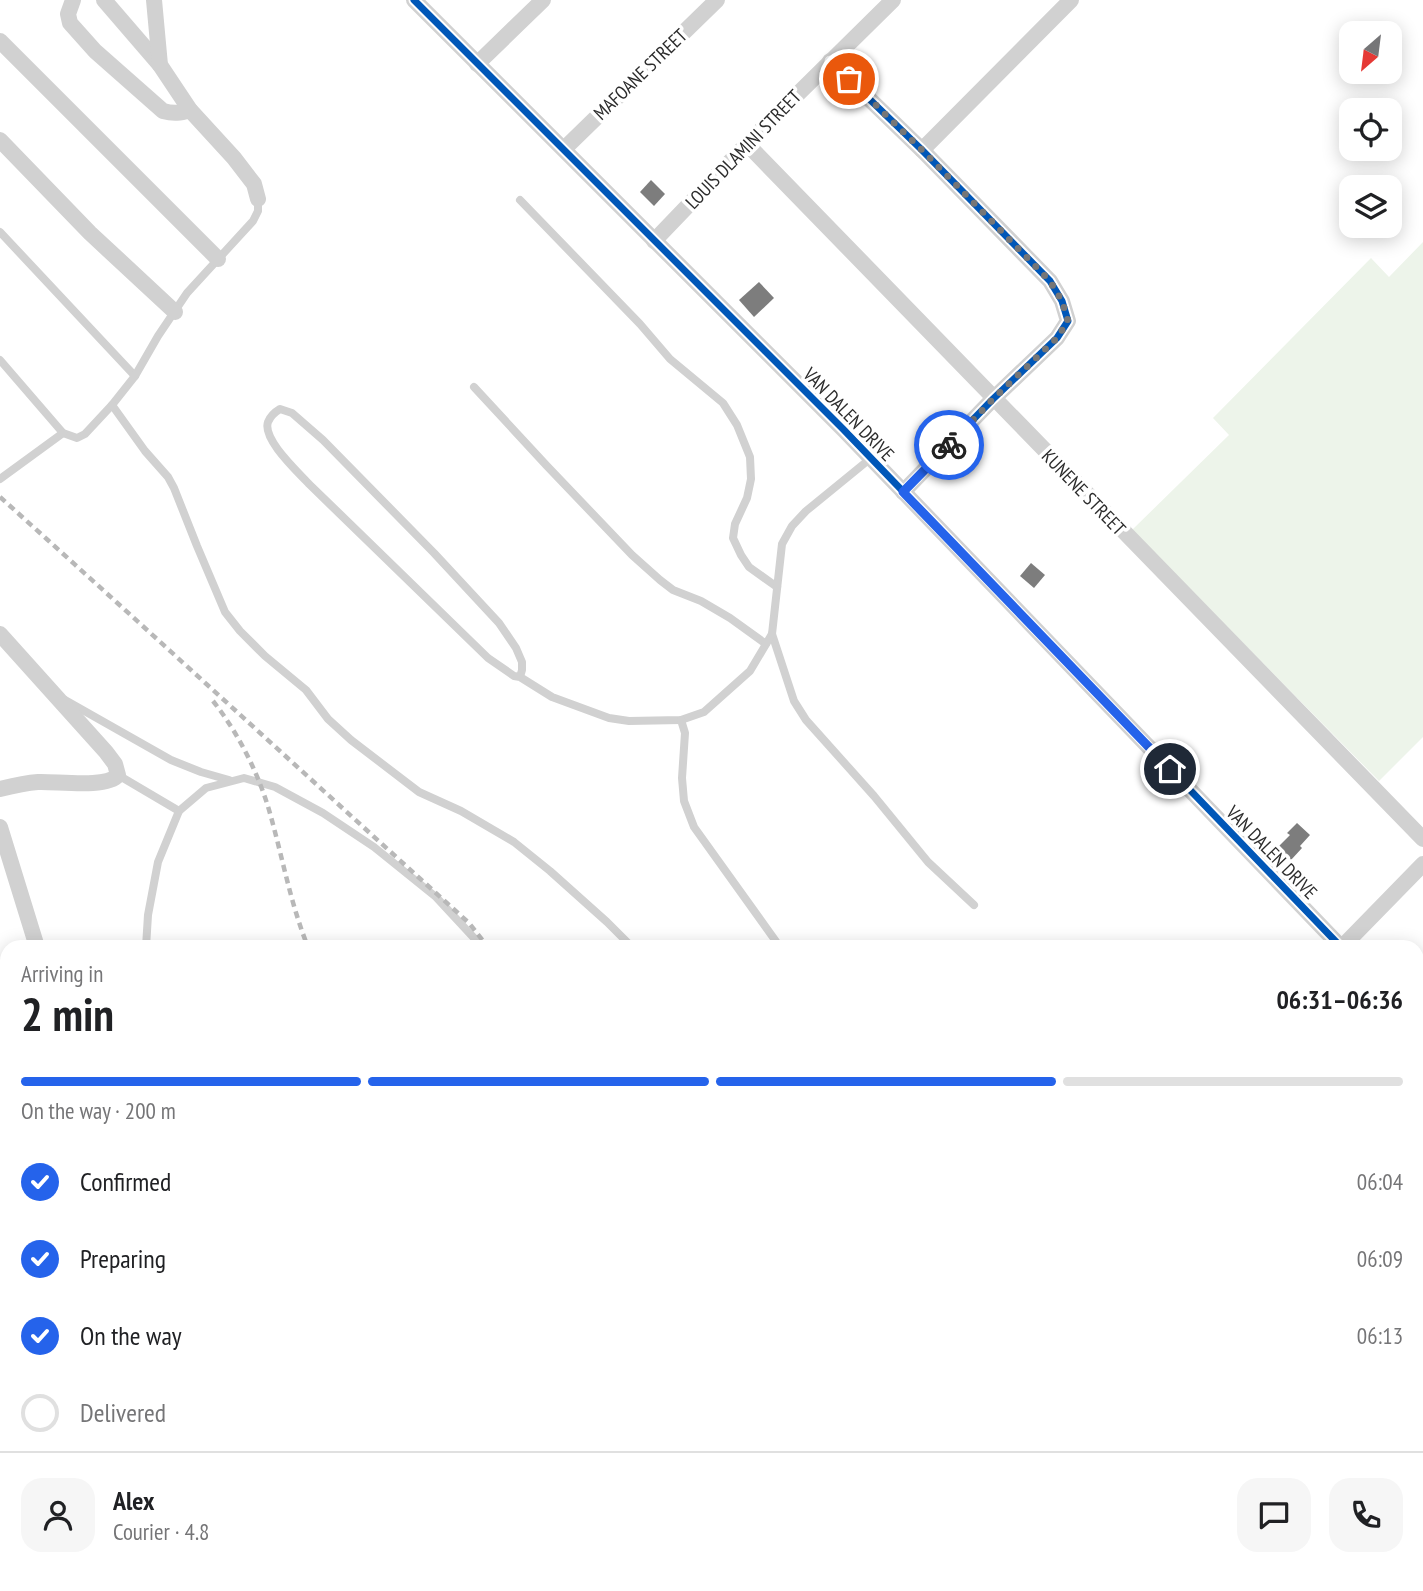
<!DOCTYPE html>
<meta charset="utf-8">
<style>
:root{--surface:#fff;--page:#f6f6f6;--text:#202124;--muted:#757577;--line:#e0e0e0;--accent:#2563eb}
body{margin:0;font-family:"PT Sans Narrow",sans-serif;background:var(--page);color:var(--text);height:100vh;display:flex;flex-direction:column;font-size:26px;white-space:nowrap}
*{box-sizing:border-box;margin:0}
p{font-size:23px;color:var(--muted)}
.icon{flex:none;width:38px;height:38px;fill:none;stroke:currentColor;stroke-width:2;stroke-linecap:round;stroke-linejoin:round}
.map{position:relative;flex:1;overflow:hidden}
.drawer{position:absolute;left:0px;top:940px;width:1424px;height:653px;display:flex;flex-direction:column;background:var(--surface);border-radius:21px 21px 0 0;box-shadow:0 4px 18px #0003}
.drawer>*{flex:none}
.needle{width:46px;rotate:208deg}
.controls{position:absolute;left:1339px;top:21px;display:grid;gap:14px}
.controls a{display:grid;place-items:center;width:63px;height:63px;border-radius:14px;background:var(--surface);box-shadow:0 4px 18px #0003;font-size:35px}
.pin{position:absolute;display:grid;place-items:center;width:60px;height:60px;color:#fff;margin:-30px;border:4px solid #fff;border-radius:50%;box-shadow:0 2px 7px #0007}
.courier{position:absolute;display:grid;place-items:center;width:70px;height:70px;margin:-35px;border:5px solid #2563eb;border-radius:50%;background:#fff;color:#222;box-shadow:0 2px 9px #0007}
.head em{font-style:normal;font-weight:700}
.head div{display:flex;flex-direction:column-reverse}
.head{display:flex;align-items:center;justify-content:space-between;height:119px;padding:0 21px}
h1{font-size:46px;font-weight:700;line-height:52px}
.bar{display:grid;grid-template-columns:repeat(4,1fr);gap:10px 7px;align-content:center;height:84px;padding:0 21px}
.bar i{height:9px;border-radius:5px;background:var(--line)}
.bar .selected{background:var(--accent)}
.bar p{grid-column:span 4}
.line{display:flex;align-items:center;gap:18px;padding:0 21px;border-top:2px solid var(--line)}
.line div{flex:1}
.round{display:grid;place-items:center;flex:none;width:74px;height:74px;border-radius:21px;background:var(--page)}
ol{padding:0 21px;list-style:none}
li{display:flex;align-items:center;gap:21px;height:77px}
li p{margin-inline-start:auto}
li .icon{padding:7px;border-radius:50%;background:var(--accent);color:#fff;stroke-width:4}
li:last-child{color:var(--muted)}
li i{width:38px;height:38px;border:4px solid var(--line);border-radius:50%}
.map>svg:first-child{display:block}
.green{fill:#edf4ea}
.building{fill:#7d7d7d}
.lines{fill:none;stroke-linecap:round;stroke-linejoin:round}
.service{stroke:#d1d1d1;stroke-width:8}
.minor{stroke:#d1d1d1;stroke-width:16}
.rail{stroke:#b8b8b8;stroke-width:4.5;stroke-dasharray:7 5;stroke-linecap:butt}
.cycleway-casing{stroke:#fff;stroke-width:11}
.cycleway{stroke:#0057b8;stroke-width:7}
.done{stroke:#767676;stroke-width:7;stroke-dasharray:0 12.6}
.route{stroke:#2563eb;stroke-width:9}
.labels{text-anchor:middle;stroke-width:7;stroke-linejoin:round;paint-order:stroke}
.street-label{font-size:19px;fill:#2c2c2c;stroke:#fff}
</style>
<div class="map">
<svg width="1423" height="1591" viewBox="0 0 1423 1591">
<rect width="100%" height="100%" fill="#fff"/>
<polygon class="green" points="1423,242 1423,737 1379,781 1132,530 1229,435 1213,418 1371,258 1389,277"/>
<g class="building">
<polygon points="651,180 665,194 654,206 640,192"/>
<polygon points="759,282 774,298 754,317 739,300"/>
<polygon points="1031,563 1045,575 1034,588 1020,576"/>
<polygon points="1297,823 1310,835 1300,846 1302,848 1291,860 1278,847 1290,835 1287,833"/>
</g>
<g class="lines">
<g class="service">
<polyline points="520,200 640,324 670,359 723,403 737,425 750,457 751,479 747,498 735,524 733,538 741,555 749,567 777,587"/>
<polyline points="0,232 135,376"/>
<polyline points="0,360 63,433 77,438 85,434 112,405 135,376 158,336 187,293 253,221 258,211 258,199"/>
<polyline points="474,387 547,466 632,555 660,580 673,590 701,601 730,618 766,644"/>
<polyline points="112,405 145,451 168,477 174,488 197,546 225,612 240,631 265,656 306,690 328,719 351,740 419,792 461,811 514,842 550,871 607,922 632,947"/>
<polyline points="0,479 63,433"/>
<polyline points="772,634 794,701 806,720 874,796 928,862 974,905"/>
<path d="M520,677L522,670V662L516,648L499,623L434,553L323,440L292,413L280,409C275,412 270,417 268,422C262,439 297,471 309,484L488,658L514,676L520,677L552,697L609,718L629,721L681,720L704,712L750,671L772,634L782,544L792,526L806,511L871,458"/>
<polyline points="65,700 171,760 201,772 229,780"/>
<polyline points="681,720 685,733 682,778 684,801 694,827 780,947"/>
<polyline points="118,775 179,811"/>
<polyline points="146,947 148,915 158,862 179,811 206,788 244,778 275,787 323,813 374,847 436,897 474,938 480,947"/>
<polyline points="1418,1080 1423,1072"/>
<polyline points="1418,1169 1423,1178"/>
<polyline points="1418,1350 1423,1351"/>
<polyline points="716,1586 721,1591"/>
<polyline points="930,1586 934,1591"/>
<polyline points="1280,1586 1284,1591"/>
</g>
<g class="minor">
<path d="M73,0L68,14L70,23L95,51L163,111C174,114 180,113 190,110"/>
<polyline points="104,0 160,65"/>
<polyline points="154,0 160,65 190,110 234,158 254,184 258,199"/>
<polyline points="414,0 843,429 1341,947"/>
<polyline points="0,41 218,259"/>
<polyline points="830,61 922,150 1050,281 1062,301 1068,321 1057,338 993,399 903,492"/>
<polyline points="477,64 543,0"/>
<polyline points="0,140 90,233 175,312"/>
<polyline points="747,144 1423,839"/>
<polyline points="564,149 717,0"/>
<polyline points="922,150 1071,0"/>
<polyline points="654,241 747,144 893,0"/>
<path d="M0,634L106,752L115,764L118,775C106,789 56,781 38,782C25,783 12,786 0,789"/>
<polyline points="0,827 37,947"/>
<polyline points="1342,947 1423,864"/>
<polyline points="1418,1039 1423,1046"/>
<polyline points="1220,1591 1227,1586"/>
</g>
<g class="rail">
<path d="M0,497C157,638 312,781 469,923L488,947"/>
<path d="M213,701C239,734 260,776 271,817C283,860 291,905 308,947"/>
<polyline points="755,1586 759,1591"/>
<polyline points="777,1586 782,1591"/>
<polyline points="818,1586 822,1591"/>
<polyline points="839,1586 844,1591"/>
<polyline points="975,1586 979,1591"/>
</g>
<g class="cycleway-casing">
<g id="cycleway">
<polyline points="414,0 843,429 1341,947"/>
<polyline points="830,61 922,150 1050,281 1062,301 1068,321 1057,338 993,399 903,492"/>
</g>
</g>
<use href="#cycleway" class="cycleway"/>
</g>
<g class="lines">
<polyline class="done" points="849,79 922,150 1050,281 1062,301 1068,321 1057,338 993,399 949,445"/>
<polyline class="route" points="949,445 903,492 1170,769"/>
</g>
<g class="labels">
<g class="street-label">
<text transform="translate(640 74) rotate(-44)" y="7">MAFOANE STREET</text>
<text transform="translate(743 149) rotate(-46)" y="7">LOUIS DLAMINI STREET</text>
<text transform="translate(849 414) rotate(46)" y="7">VAN DALEN DRIVE</text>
<text transform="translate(1084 492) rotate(46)" y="7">KUNENE STREET</text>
<text transform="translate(1272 852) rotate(46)" y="7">VAN DALEN DRIVE</text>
</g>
</g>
</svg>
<div class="controls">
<a><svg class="needle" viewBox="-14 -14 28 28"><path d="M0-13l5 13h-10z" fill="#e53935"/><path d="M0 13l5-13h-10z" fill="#757577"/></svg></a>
<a><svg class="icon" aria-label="locate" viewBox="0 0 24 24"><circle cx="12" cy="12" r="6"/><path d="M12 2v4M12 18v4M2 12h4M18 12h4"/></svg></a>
<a><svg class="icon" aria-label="layers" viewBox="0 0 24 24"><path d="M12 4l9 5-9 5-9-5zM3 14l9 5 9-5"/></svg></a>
</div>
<div class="pin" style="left:849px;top:79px;background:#ea580c"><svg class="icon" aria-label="bag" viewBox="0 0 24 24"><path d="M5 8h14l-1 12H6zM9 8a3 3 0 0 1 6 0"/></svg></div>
<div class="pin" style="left:1170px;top:769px;background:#1f2937"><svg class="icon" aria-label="home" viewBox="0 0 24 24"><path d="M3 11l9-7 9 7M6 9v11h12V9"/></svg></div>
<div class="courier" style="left:949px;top:445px"><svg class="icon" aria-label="bike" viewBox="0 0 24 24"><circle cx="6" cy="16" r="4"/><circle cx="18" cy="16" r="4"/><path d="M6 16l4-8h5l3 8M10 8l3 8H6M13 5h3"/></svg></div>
<section class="drawer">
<div class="head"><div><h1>2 min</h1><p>Arriving in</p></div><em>06:31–06:36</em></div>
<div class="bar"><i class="selected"></i><i class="selected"></i><i class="selected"></i><i></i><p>On the way · 200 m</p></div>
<ol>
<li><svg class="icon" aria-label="check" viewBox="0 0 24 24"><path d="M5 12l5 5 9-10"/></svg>Confirmed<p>06:04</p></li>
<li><svg class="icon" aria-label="check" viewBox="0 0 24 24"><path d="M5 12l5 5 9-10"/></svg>Preparing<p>06:09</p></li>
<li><svg class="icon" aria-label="check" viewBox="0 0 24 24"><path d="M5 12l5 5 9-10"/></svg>On the way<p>06:13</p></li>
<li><i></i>Delivered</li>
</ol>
<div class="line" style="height:126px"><a class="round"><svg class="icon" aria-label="person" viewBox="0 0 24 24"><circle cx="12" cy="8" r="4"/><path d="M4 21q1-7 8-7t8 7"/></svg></a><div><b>Alex</b><p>Courier · 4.8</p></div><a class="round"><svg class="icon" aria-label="chat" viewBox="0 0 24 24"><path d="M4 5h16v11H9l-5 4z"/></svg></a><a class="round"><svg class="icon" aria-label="phone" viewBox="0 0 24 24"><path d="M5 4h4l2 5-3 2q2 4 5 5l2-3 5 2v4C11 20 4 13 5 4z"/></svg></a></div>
</section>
</div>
